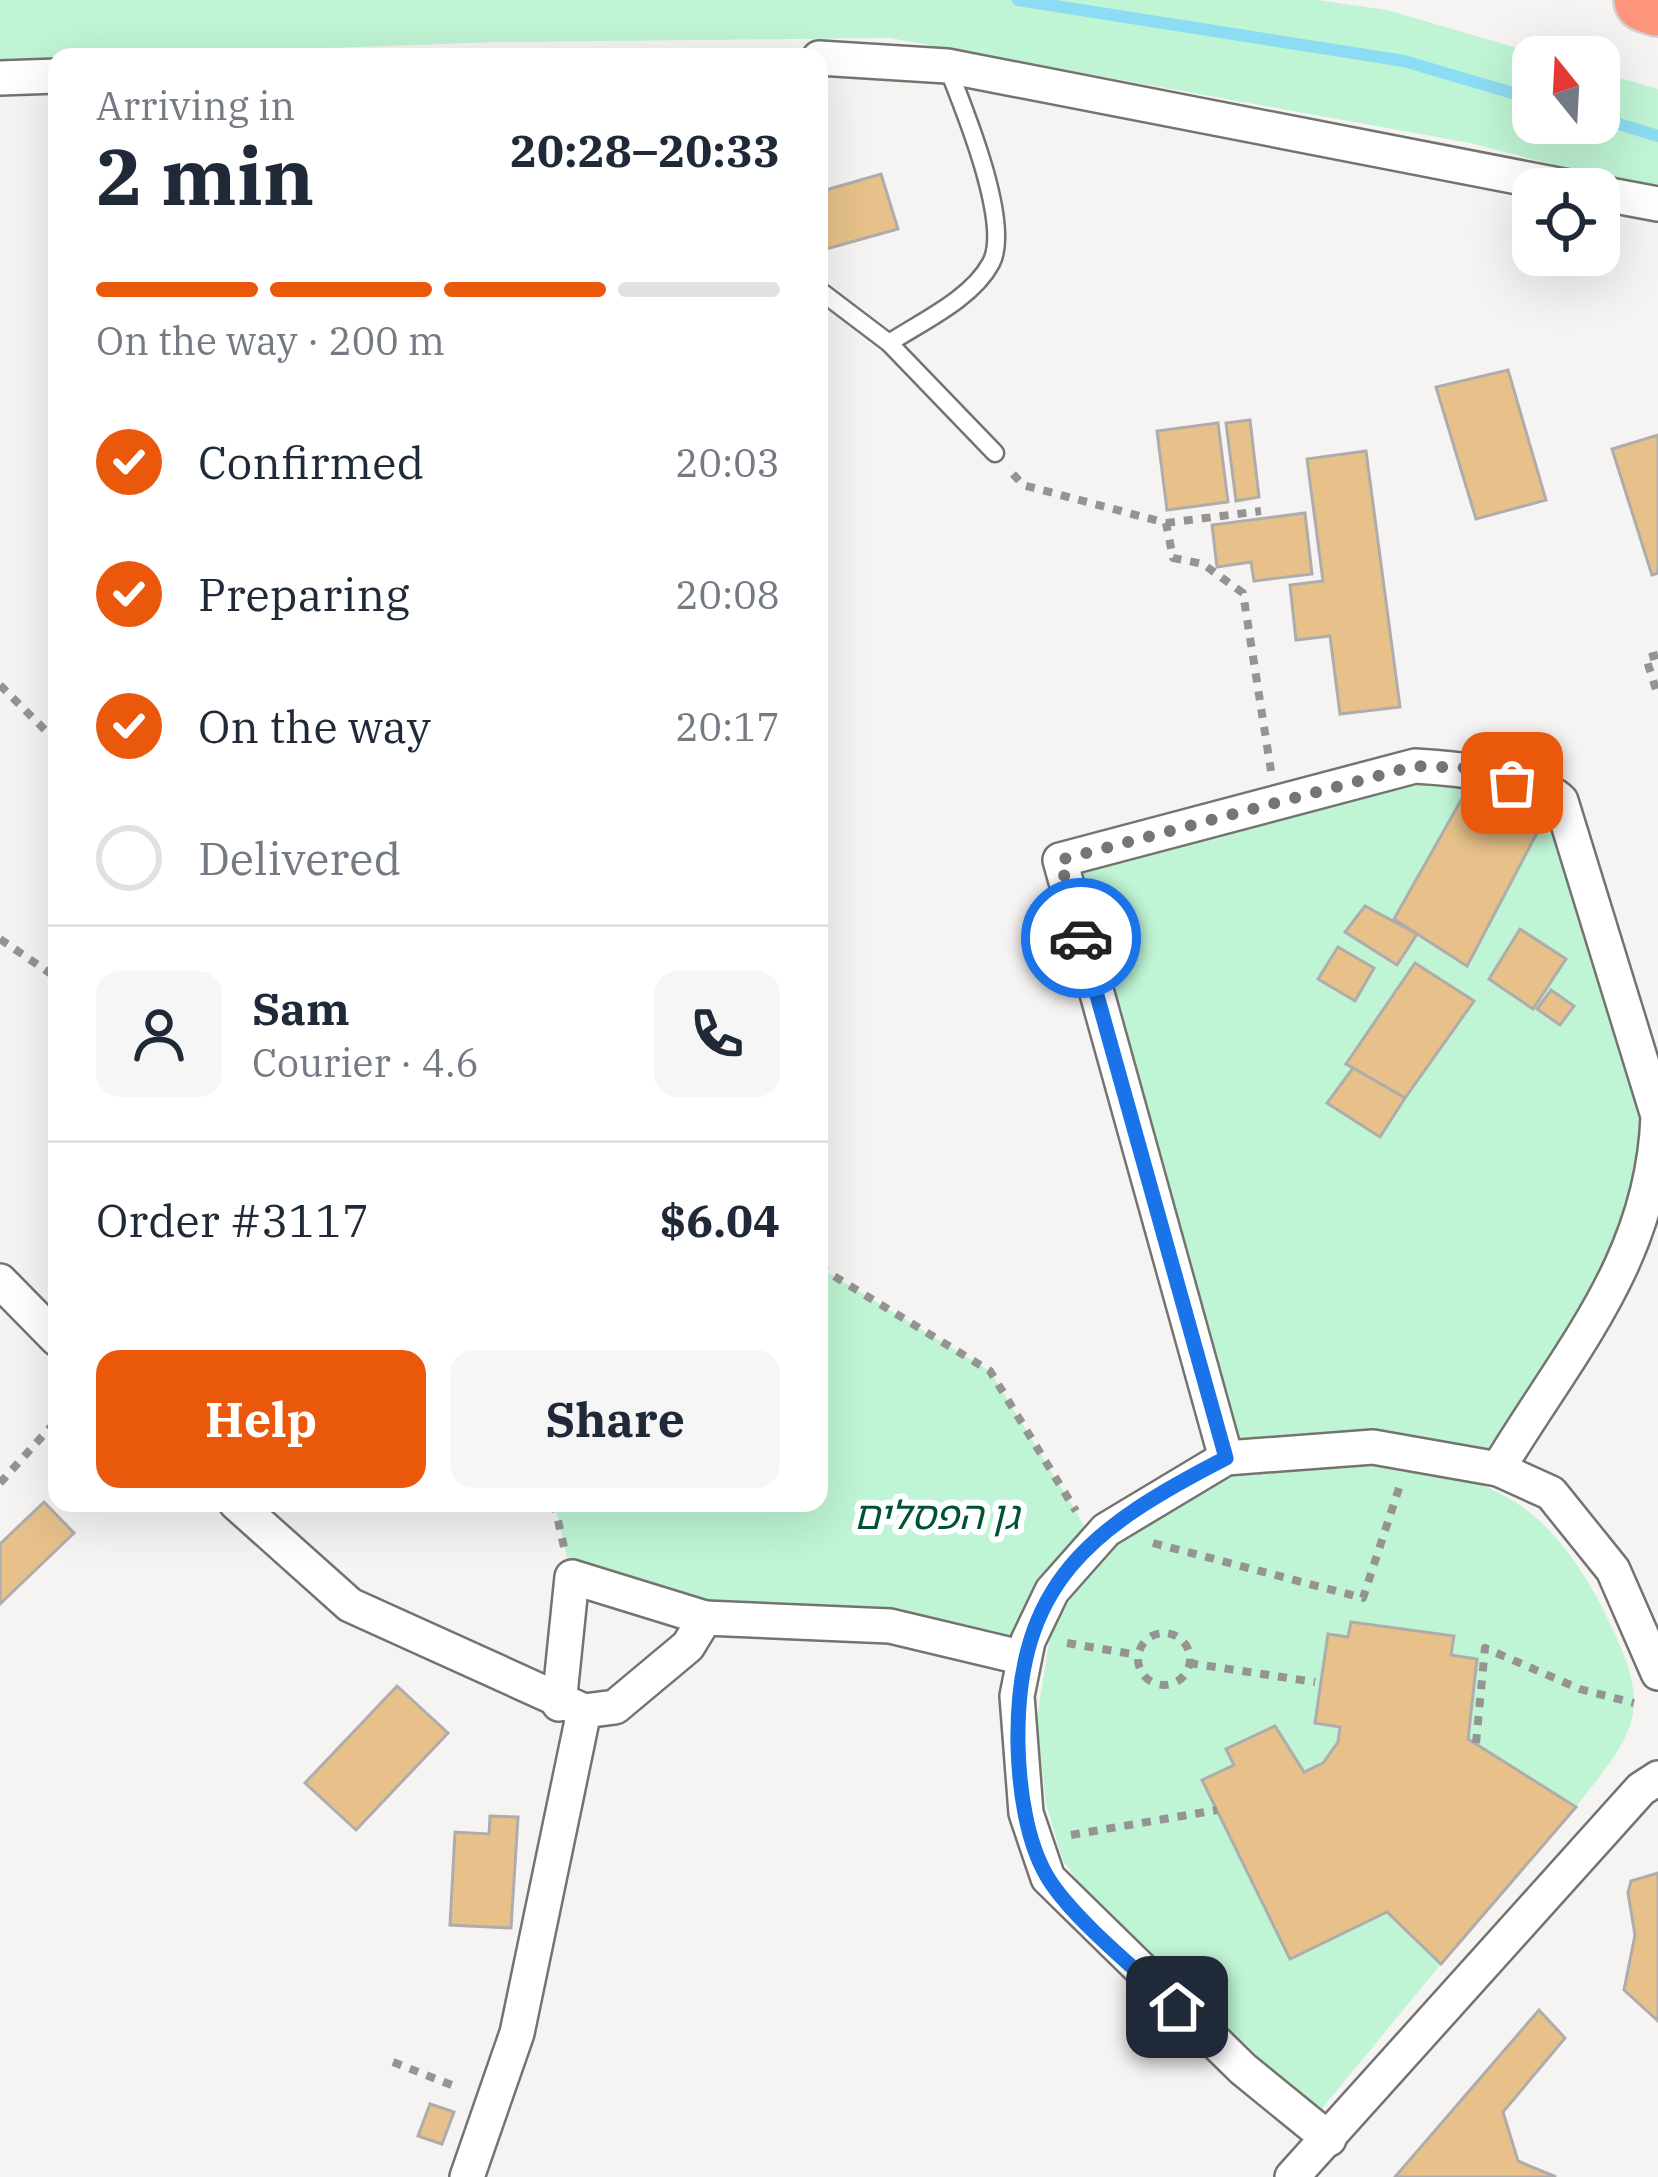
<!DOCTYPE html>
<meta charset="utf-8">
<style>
:root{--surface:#fff;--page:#f6f6f7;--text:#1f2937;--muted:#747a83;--line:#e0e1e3;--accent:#ea580c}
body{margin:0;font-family:"IBM Plex Serif","Noto Sans Hebrew",serif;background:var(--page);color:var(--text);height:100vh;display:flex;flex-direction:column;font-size:45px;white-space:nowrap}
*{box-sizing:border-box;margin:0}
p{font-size:39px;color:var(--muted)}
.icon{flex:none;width:66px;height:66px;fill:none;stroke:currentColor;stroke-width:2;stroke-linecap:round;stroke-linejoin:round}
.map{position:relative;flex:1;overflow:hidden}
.drawer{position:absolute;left:48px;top:48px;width:780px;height:1464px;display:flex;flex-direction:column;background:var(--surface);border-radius:24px;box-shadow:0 12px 48px #0002}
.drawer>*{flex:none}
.needle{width:78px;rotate:342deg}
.buttons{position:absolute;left:1512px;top:36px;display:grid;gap:24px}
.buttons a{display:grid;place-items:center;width:108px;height:108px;border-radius:24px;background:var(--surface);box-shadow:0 12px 48px #0002;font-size:60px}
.pin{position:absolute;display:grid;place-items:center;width:102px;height:102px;color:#fff;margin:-51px;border-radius:24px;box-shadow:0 6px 18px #0006}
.courier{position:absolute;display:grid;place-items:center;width:120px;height:120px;margin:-60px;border:9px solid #1a73e8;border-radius:50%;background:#fff;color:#222;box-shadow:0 3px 15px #0007}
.headline em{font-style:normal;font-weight:700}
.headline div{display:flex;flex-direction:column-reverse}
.headline{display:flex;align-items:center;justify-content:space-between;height:204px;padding:0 48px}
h1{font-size:78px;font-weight:700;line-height:90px}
.bar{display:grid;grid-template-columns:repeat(4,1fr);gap:18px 12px;align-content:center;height:144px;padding:0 48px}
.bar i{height:15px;border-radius:9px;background:var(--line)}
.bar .current{background:var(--accent)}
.bar p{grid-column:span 4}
.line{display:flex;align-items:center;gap:30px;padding:0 48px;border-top:3px solid var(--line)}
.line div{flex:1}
.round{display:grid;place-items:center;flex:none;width:126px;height:126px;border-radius:24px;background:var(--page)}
ol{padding:0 48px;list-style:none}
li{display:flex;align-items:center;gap:36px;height:132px}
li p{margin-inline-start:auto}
li .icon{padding:12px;border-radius:50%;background:var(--accent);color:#fff;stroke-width:4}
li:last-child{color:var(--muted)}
li i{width:66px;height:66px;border:6px solid var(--line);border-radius:50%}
.button{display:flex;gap:24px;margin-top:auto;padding:24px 48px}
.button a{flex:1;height:138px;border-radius:24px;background:var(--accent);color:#fff;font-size:48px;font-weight:700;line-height:138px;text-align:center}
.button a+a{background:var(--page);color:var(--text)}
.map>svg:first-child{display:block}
.green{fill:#bff4d4}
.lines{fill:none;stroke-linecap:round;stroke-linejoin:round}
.stream{stroke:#8cdcf3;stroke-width:12}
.building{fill:#e7c189;stroke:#afadab;stroke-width:3}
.service-casing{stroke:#757370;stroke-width:21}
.minor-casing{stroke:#757370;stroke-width:38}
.motorway-casing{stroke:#d2d1d1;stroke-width:68}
.path{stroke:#959492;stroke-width:8;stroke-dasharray:9 9;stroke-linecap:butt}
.service{stroke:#fff;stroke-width:16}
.minor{stroke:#fff;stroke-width:33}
.motorway{stroke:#fe967d;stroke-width:63}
.done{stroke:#767573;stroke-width:12;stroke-dasharray:0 21.6}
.route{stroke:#1a73e8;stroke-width:15}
.labels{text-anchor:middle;stroke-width:12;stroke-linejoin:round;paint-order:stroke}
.park-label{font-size:39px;font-style:italic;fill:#005332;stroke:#fff}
</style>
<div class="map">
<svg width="1658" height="2177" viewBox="0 0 1658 2177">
<rect width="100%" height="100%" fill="#f6f4f2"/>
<g class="green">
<polygon points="0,0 1317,0 1387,10 1548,57 1533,57 1533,123 1599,123 1599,72 1658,89 1658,192 1470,143 890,38 497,42 0,60"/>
<polygon points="1535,766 1642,1112 1634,1216 1566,1344 1485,1455 1232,1449 1064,873 1315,802"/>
<polygon points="819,1267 990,1371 1084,1525 1089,1543 1024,1658 705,1618 572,1577 554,1503 819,1503"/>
<path d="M1348,1460C1475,1472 1539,1487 1602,1607C1615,1634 1635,1672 1634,1703C1633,1742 1598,1777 1576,1807L1468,1739L1477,1659L1451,1655L1454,1636L1351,1622L1348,1637L1328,1635L1315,1722L1340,1727C1337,1751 1325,1762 1304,1772L1275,1726L1227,1749L1234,1765L1203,1779L1289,1958L1387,1912L1441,1964L1315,2117L1109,1924L1063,1861L1046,1804L1037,1718L1052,1624L1089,1557L1222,1475Z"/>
</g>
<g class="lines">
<g class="stream">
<polyline points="1018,0 1404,61 1533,99"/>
<polyline points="1599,118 1658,136"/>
</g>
</g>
<g class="building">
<polygon points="881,174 898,229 819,251 819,192"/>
<polygon points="1508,370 1546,500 1476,519 1436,387"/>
<polygon points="1250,420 1259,497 1236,501 1226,423"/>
<polygon points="1218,423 1228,502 1167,510 1157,431"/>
<polygon points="1658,435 1658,573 1652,575 1612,449"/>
<polygon points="1366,451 1400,707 1340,714 1330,636 1296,640 1290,585 1323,581 1307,459"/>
<polygon points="1305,513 1312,574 1254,581 1251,562 1217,567 1212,525"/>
<polygon points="1468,788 1539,829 1467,966 1394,919"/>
<polygon points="1365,906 1417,934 1397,965 1345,932"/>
<polygon points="1520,929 1566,959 1533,1009 1489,979"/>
<polygon points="1338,947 1374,968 1355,1001 1318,979"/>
<polygon points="1415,963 1474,1001 1405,1098 1346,1064"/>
<polygon points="1551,990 1574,1006 1560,1025 1537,1009"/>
<polygon points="1353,1068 1405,1098 1380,1137 1327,1103"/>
<polygon points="44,1502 74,1533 0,1604 0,1544"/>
<polygon points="1351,1622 1454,1636 1451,1655 1477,1659 1468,1739 1576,1807 1441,1964 1387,1912 1290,1959 1202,1780 1234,1765 1226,1749 1275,1726 1304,1772 1323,1763 1338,1742 1340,1727 1315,1723 1328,1634 1348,1637"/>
<polygon points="397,1686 448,1733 356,1830 305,1783"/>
<polygon points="490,1816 518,1817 511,1928 450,1925 455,1832 489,1834"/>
<polygon points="1658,1873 1658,2021 1624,1990 1635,1935 1628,1893 1631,1881"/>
<polygon points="1539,2010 1565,2038 1503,2112 1518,2161 1556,2177 1395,2177"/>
<polygon points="430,2104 454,2112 442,2144 418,2136"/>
</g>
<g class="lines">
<g class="service-casing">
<g id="service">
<polyline points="819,290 889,343 995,453"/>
<path d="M889,343C921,322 972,299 991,263C1012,224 963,106 947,66"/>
</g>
</g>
<g class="minor-casing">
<g id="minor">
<polyline points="819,58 947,66 1579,189"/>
<polyline points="0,78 57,76"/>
<polyline points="1599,193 1658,204"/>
<polyline points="0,1281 57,1339"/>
<path d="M1226,1458L1060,860L1415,766C1452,768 1537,776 1561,801L1658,1116C1653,1260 1569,1351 1498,1469"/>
<polyline points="236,1503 350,1605 584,1711 615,1707 688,1646 705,1618 890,1626 1024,1658"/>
<polyline points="559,1704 572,1577 705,1618"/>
<polyline points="1329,2139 1243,2069 1048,1878 1026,1813 1017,1696 1028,1641 1052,1591 1106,1530 1226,1458 1373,1447 1498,1469 1551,1493 1613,1570 1658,1673"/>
<polyline points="467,2177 517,2033 584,1711"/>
<polyline points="1292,2177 1641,1789 1658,1778"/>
</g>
</g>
<g class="motorway-casing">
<polyline id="motorway" points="1646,0 1658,4"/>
</g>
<g class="path">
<polyline points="1013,474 1023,485 1166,523 1173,558 1203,564 1243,593 1271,771"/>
<polyline points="1166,523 1261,511"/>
<polyline points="1658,655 1646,658 1658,696"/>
<polyline points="0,685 57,742"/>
<polyline points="0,939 57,978"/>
<polyline points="819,1267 990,1371 1076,1511"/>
<polyline points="0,1483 57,1420"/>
<polyline points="554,1503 564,1547"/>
<polyline points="1153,1543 1363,1598 1399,1488"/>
<circle cx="1164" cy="1659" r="26"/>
<polyline points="1067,1643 1138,1655"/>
<polyline points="1189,1663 1315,1682"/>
<polyline points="1476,1743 1485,1648 1580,1689 1634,1703"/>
<polyline points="1071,1835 1217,1810"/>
<polyline points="393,2062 459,2088"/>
</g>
<use href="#service" class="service"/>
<use href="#minor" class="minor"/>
<use href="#motorway" class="motorway"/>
</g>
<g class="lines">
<polyline class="done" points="1081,938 1060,860 1415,766 1471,768 1512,783"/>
<path class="route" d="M1081,938L1226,1458C1092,1527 1015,1582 1018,1745C1019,1787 1026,1842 1048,1878C1073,1919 1140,1973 1177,2007"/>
</g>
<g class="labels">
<g class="park-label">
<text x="936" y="1529">גן הפסלים</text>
</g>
</g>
</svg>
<div class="buttons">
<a><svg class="needle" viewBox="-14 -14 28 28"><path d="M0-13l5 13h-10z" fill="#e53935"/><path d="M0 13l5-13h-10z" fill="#747a83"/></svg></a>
<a><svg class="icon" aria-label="locate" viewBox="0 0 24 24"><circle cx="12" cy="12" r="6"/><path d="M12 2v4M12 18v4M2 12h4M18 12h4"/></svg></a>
</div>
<div class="pin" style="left:1512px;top:783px;background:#ea580c"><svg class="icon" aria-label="bag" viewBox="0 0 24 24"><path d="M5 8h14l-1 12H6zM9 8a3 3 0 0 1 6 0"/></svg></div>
<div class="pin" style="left:1177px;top:2007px;background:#1f2937"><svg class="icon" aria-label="home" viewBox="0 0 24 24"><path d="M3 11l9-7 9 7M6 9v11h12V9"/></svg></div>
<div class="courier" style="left:1081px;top:938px"><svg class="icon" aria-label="car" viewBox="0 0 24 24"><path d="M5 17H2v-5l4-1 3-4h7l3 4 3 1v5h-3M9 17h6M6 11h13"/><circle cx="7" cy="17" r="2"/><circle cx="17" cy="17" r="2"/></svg></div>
<section class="drawer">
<div class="headline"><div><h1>2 min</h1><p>Arriving in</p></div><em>20:28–20:33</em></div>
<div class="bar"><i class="current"></i><i class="current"></i><i class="current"></i><i></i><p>On the way · 200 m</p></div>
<ol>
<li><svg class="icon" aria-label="check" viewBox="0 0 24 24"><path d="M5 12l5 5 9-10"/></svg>Confirmed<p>20:03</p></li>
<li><svg class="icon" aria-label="check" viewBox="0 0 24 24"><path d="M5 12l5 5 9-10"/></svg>Preparing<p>20:08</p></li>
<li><svg class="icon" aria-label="check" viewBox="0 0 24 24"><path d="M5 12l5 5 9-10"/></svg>On the way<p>20:17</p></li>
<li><i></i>Delivered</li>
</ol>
<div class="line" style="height:216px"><a class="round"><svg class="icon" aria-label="person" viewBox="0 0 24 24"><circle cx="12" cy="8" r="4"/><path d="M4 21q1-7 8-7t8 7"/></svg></a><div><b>Sam</b><p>Courier · 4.6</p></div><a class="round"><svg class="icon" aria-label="phone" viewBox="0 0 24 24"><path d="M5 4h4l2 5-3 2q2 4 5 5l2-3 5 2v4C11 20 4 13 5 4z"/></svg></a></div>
<div class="line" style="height:156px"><div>Order #3117</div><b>$6.04</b></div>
<div class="button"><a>Help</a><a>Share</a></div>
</section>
</div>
